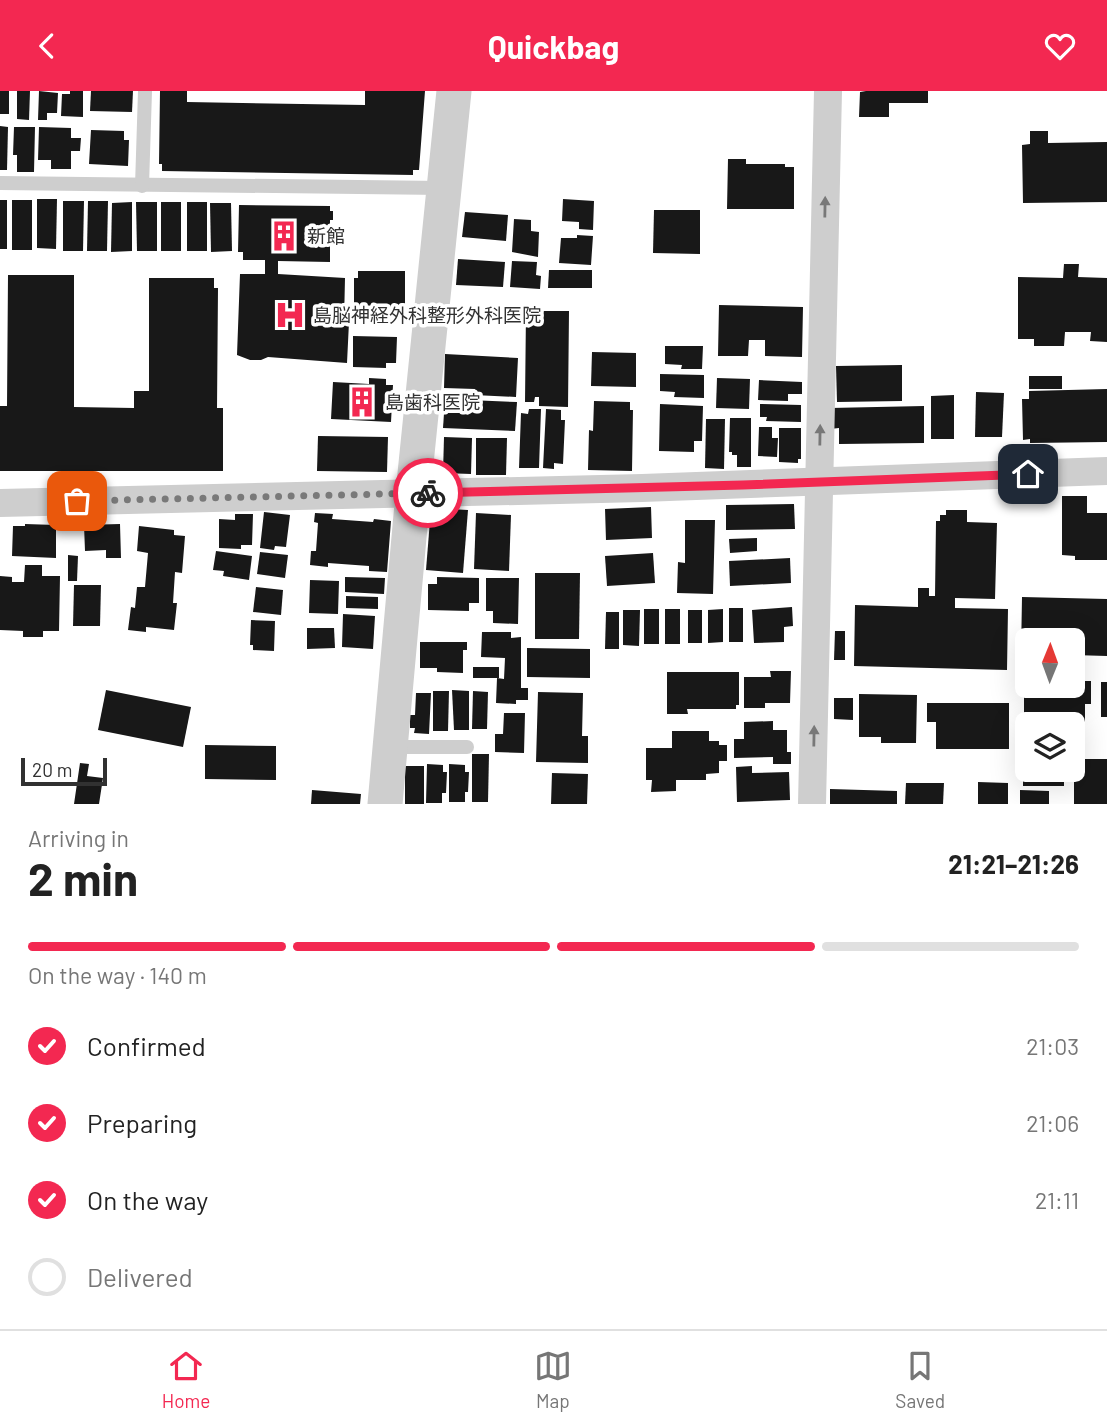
<!DOCTYPE html>
<meta charset="utf-8">
<style>
:root{--surface:#fff;--page:#f2f2f2;--text:#222;--muted:#767676;--line:#e0e0e0;--accent:#f32851}
body{margin:0;font-family:Barlow,"Noto Sans JP",sans-serif;background:var(--page);color:var(--text);height:100vh;display:flex;flex-direction:column;font-size:26px;white-space:nowrap}
*{box-sizing:border-box;margin:0}
p{font-size:23px;color:var(--muted)}
.icon{flex:none;width:38px;height:38px;fill:none;stroke:currentColor;stroke-width:2;stroke-linecap:round;stroke-linejoin:round}
.map{position:relative;height:713px;overflow:hidden}
.panel{display:flex;flex-direction:column;background:var(--surface);flex:1}
.panel>*{flex:none}
.needle{width:46px;rotate:1deg}
.buttons{position:absolute;left:1015px;top:537px;display:grid;gap:14px}
.buttons a{display:grid;place-items:center;width:70px;height:70px;border-radius:10px;background:var(--surface);box-shadow:0 7px 28px #0002;font-size:35px}
.scale{position:absolute;left:21px;bottom:18px;width:86px;box-sizing:border-box;padding-left:7px;border:4px solid #313131;border-top:0;font-size:19px;line-height:24px;white-space:nowrap;color:#313131;-webkit-text-stroke:5px #fff;paint-order:stroke}
.pin{position:absolute;display:grid;place-items:center;width:60px;height:60px;color:#fff;margin:-30px;border-radius:14px;box-shadow:0 4px 10px #0006}
.courier{position:absolute;display:grid;place-items:center;width:70px;height:70px;margin:-35px;border:5px solid #f32851;border-radius:50%;background:#fff;color:#222;box-shadow:0 2px 9px #0007}
.head em{font-style:normal;font-weight:700}
.head div{display:flex;flex-direction:column-reverse}
.head{display:flex;align-items:center;justify-content:space-between;height:119px;padding:0 28px}
h1{font-size:46px;font-weight:700;line-height:52px}
.bar{display:grid;grid-template-columns:repeat(4,1fr);gap:10px 7px;align-content:center;height:84px;padding:0 28px}
.bar i{height:9px;border-radius:5px;background:var(--line)}
.bar .current{background:var(--accent)}
.bar p{grid-column:span 4}
ol{padding:0 28px;list-style:none}
li{display:flex;align-items:center;gap:21px;height:77px}
li p{margin-inline-start:auto}
li .icon{padding:7px;border-radius:50%;background:var(--accent);color:#fff;stroke-width:4}
li:last-child{color:var(--muted)}
li i{width:38px;height:38px;border:4px solid var(--line);border-radius:50%}
header{display:flex;justify-content:space-between;align-items:center;height:91px;padding:0 28px;background:var(--accent);color:#fff;font-size:32px;font-weight:700}
.menu{display:flex;justify-content:space-around;align-items:center;height:98px;border-top:2px solid var(--line);background:var(--surface);font-size:19px;color:var(--muted)}
.menu a{display:grid;justify-items:center;gap:4px}
.menu .current{color:var(--accent)}
.map>svg:first-child{display:block}
.building{fill:#181818}
.lines{fill:none;stroke-linecap:round;stroke-linejoin:round}
.service{stroke:#cecece;stroke-width:14}
.minor{stroke:#cecece;stroke-width:28}
.tertiary{stroke:#cecece;stroke-width:35}
.oneway{fill:#787878}
.done{stroke:#797979;stroke-width:7;stroke-dasharray:0 12.6}
.route{stroke:#f32851;stroke-width:9}
.labels{text-anchor:middle;stroke-width:7;stroke-linejoin:round;paint-order:stroke}
.poi-label{font-size:19px;fill:#313131;stroke:#fff;text-anchor:start}
</style>
<header><svg class="icon" aria-label="back" viewBox="0 0 24 24"><path d="M15 5l-7 7 7 7"/></svg>Quickbag<svg class="icon" aria-label="heart" viewBox="0 0 24 24"><path d="M12 20l-8-8c-3-5 5-10 8-4 3-6 11-1 8 4z"/></svg></header>
<div class="map">
<svg width="1107" height="713" viewBox="0 0 1107 713">
<rect width="100%" height="100%" fill="#fff"/>
<g class="building">
<rect x="0" y="0" width="9" height="23"/>
<polygon points="17,0 30,0 29,29 17,28"/>
<polygon points="39,0 58,2 57,22 47,22 47,29 38,29"/>
<polygon points="70,0 83,0 83,26 61,25 62,3 70,3"/>
<polygon points="91,0 133,0 132,21 90,20"/>
<polygon points="160,0 187,0 187,11 365,14 365,0 425,0 419,79 413,79 413,84 162,80 162,73 159,73"/>
<polygon points="866,0 928,0 928,12 889,12 889,26 859,26 860,1"/>
<polygon points="0,35 8,36 7,79 0,79"/>
<polygon points="14,36 35,36 34,81 17,81 17,64 13,64"/>
<polygon points="39,36 71,37 71,47 81,47 80,60 71,60 71,78 51,78 51,69 38,69"/>
<polygon points="91,39 124,40 124,49 129,49 128,75 89,73"/>
<polygon points="1030,40 1048,40 1048,52 1107,51 1107,111 1023,112 1022,54 1030,53"/>
<polygon points="728,68 746,68 746,73 785,73 785,76 794,76 794,118 727,118"/>
<polygon points="37,108 57,108 56,158 37,157"/>
<polygon points="563,108 594,110 593,139 579,138 579,131 562,130"/>
<rect x="0" y="109" width="7" height="49"/>
<rect x="12" y="109" width="20" height="50"/>
<polygon points="63,110 84,110 83,160 63,160"/>
<polygon points="88,110 108,110 107,160 87,160"/>
<polygon points="132,111 132,160 111,161 112,112"/>
<polygon points="136,111 157,111 157,160 137,160"/>
<rect x="161" y="111" width="20" height="49"/>
<rect x="187" y="111" width="20" height="49"/>
<polygon points="210,112 231,112 232,160 211,161"/>
<polygon points="239,114 330,115 330,120 333,120 333,129 330,129 330,171 278,170 278,183 345,187 344,231 349,231 347,272 268,266 261,269 250,269 237,264 240,183 265,183 265,169 243,169 243,161 238,161"/>
<polygon points="654,119 700,119 700,163 653,162"/>
<polygon points="465,121 508,124 506,150 462,146"/>
<polygon points="514,128 531,129 531,140 539,141 538,166 512,161"/>
<polygon points="577,144 593,145 591,174 559,172 561,147 577,147"/>
<polygon points="458,168 505,171 503,196 456,194"/>
<polygon points="512,170 537,171 536,184 541,185 540,198 510,196"/>
<polygon points="1064,173 1079,173 1078,186 1107,187 1107,251 1090,250 1091,241 1065,241 1064,255 1034,255 1034,248 1018,248 1018,186 1063,187"/>
<polygon points="549,179 592,179 592,197 548,197"/>
<polygon points="358,180 405,180 405,216 354,216 354,187 358,187"/>
<polygon points="8,184 74,184 74,316 134,317 134,300 149,300 149,187 214,187 214,197 218,197 217,317 223,317 223,380 0,380 0,315 7,315"/>
<polygon points="719,214 803,216 802,266 765,265 765,249 749,249 748,265 718,265"/>
<polygon points="526,220 569,220 568,316 539,315 539,306 535,306 534,311 525,311"/>
<polygon points="353,245 397,246 396,272 386,272 386,277 353,276"/>
<polygon points="665,255 703,255 702,278 681,278 682,274 665,273"/>
<polygon points="592,261 636,262 636,296 591,295"/>
<polygon points="445,263 518,267 516,306 474,304 475,298 444,297"/>
<polygon points="902,274 902,310 837,311 836,275"/>
<polygon points="660,283 704,284 704,307 674,306 675,301 660,300"/>
<rect x="1029" y="285" width="33" height="13"/>
<polygon points="369,287 386,288 386,294 393,294 391,331 331,328 333,291 369,293"/>
<polygon points="717,287 750,288 749,318 716,317"/>
<polygon points="759,289 802,291 802,303 788,303 788,310 758,309"/>
<polygon points="1107,298 1107,351 1030,352 1030,348 1023,349 1022,308 1029,308 1029,300"/>
<polygon points="976,301 1004,302 1002,346 975,346"/>
<polygon points="954,304 954,348 931,348 931,305"/>
<polygon points="445,308 517,311 515,340 443,337"/>
<polygon points="594,310 630,311 630,319 633,319 632,380 588,379 589,339 593,340"/>
<polygon points="660,313 703,315 702,350 694,350 694,361 659,360"/>
<polygon points="760,313 801,314 801,331 766,330 767,326 760,326"/>
<polygon points="924,315 924,352 839,353 839,337 830,338 830,317"/>
<polygon points="529,318 541,318 539,377 519,377 521,322 528,323"/>
<polygon points="546,318 561,319 561,329 565,329 563,373 554,372 554,378 543,377"/>
<polygon points="730,327 751,327 751,376 737,376 737,364 732,364 732,361 729,361"/>
<polygon points="706,328 725,328 724,378 705,377"/>
<polygon points="759,336 772,336 772,347 778,347 777,366 758,365"/>
<polygon points="779,337 801,337 801,368 798,368 798,372 779,371"/>
<polygon points="318,345 388,346 387,381 317,380"/>
<polygon points="444,346 472,347 471,383 443,382"/>
<polygon points="476,347 507,347 506,384 476,384"/>
<polygon points="1062,405 1087,405 1087,422 1107,422 1107,469 1075,469 1075,465 1062,464"/>
<polygon points="794,413 795,438 726,439 726,414"/>
<polygon points="651,416 652,447 606,449 605,418"/>
<polygon points="431,417 468,419 463,482 426,479"/>
<polygon points="946,419 967,419 967,431 997,432 995,508 955,507 955,517 1008,518 1007,579 854,575 855,514 918,516 918,497 929,497 929,505 935,505 936,430 940,430 940,424 946,424"/>
<polygon points="264,421 290,424 286,456 275,455 274,459 260,457"/>
<polygon points="315,422 333,423 332,428 373,431 374,428 391,430 387,481 369,480 369,475 328,472 328,476 310,474 311,460 316,460 318,432 314,431"/>
<polygon points="476,422 511,424 509,480 474,478"/>
<polygon points="235,423 253,423 252,454 241,454 241,458 219,457 219,428 235,429"/>
<polygon points="685,429 715,429 713,503 677,502 678,471 685,472"/>
<polygon points="25,433 56,434 56,467 12,465 13,435 25,435"/>
<polygon points="120,433 121,467 106,467 106,459 85,460 84,434"/>
<polygon points="139,435 174,439 174,444 185,445 182,482 175,481 173,512 177,512 174,539 146,536 146,541 128,539 131,516 135,517 137,496 145,496 148,462 137,460"/>
<polygon points="757,447 757,460 730,462 729,448"/>
<polygon points="216,460 252,465 249,489 223,485 224,480 213,479"/>
<polygon points="260,461 288,464 285,487 257,483"/>
<polygon points="653,462 655,492 607,495 605,465"/>
<polygon points="68,464 78,465 77,490 68,490"/>
<polygon points="790,467 791,492 730,495 729,470"/>
<polygon points="25,474 42,474 42,485 60,485 59,540 43,540 43,546 23,546 23,540 0,539 0,485 12,486 12,491 24,491"/>
<polygon points="535,482 580,482 579,548 535,548"/>
<polygon points="345,486 385,487 384,503 345,501"/>
<polygon points="437,486 479,487 479,512 469,512 469,520 428,519 428,493 437,493"/>
<polygon points="486,487 519,487 518,533 493,532 493,520 486,520"/>
<polygon points="310,489 339,490 338,523 309,522"/>
<polygon points="74,494 101,494 100,535 73,535"/>
<polygon points="256,496 283,499 281,524 253,521"/>
<polygon points="346,505 378,506 378,518 346,517"/>
<polygon points="1022,506 1107,508 1107,565 1073,564 1073,550 1027,550 1027,563 1021,563"/>
<polygon points="792,516 793,535 784,536 784,551 754,552 752,519"/>
<rect x="729" y="517" width="14" height="34"/>
<rect x="644" y="518" width="15" height="35"/>
<rect x="665" y="518" width="15" height="35"/>
<polygon points="723,518 723,551 708,552 708,519"/>
<polygon points="623,519 640,519 639,555 623,554"/>
<rect x="688" y="519" width="14" height="33"/>
<polygon points="606,521 619,521 619,558 605,558"/>
<polygon points="343,523 375,525 373,558 342,556"/>
<polygon points="251,529 275,530 274,560 253,559 253,554 250,554"/>
<polygon points="307,537 334,537 335,557 307,558"/>
<polygon points="835,540 845,540 845,569 834,569"/>
<polygon points="482,541 511,541 511,547 521,546 521,597 528,597 528,609 516,609 516,613 496,612 497,587 504,588 505,567 481,566"/>
<polygon points="420,551 467,551 467,559 463,559 463,582 437,581 437,577 420,577"/>
<polygon points="527,557 590,558 590,587 527,586"/>
<rect x="473" y="576" width="26" height="11"/>
<polygon points="770,580 791,580 790,612 765,612 765,617 744,617 744,586 771,586"/>
<polygon points="667,581 739,581 739,614 736,614 736,618 687,618 688,623 667,623"/>
<polygon points="1073,590 1091,590 1091,613 1085,613 1085,638 1073,638 1073,634 1027,634 1027,639 1024,639 1024,591 1027,591 1027,595 1073,595"/>
<rect x="1101" y="591" width="6" height="35"/>
<polygon points="106,599 191,616 183,656 98,639"/>
<polygon points="452,599 469,600 469,639 454,639"/>
<polygon points="433,600 449,600 448,640 433,640"/>
<polygon points="473,600 488,601 487,638 472,638"/>
<polygon points="538,601 583,602 582,645 588,645 588,672 536,671"/>
<polygon points="416,602 431,602 429,643 414,642 415,637 410,637 410,624 415,624"/>
<polygon points="859,603 917,604 916,652 881,652 881,646 859,646"/>
<polygon points="834,607 853,607 853,629 834,628"/>
<polygon points="927,612 1009,612 1009,658 936,658 936,631 927,631"/>
<polygon points="504,622 525,622 524,662 495,661 495,643 503,643"/>
<polygon points="773,630 773,639 787,639 787,661 791,661 791,673 773,673 773,666 734,667 734,648 744,648 744,631"/>
<polygon points="672,640 709,640 709,650 719,650 719,654 727,654 727,670 719,670 719,682 706,683 706,689 676,689 676,700 651,701 652,689 646,689 646,657 672,657"/>
<polygon points="205,654 276,655 276,689 205,688"/>
<polygon points="472,663 489,663 488,711 472,711"/>
<polygon points="1023,668 1027,668 1027,679 1073,679 1073,668 1107,668 1107,713 1074,713 1074,688 1064,687 1064,695 1023,695"/>
<polygon points="80,672 89,673 87,685 103,687 99,713 74,713"/>
<polygon points="427,673 443,674 443,681 447,681 446,702 442,702 442,712 426,712"/>
<polygon points="449,673 465,674 465,681 469,681 468,701 465,701 465,711 449,711"/>
<rect x="405" y="675" width="19" height="38"/>
<polygon points="752,675 752,682 789,681 790,709 737,711 736,676"/>
<polygon points="552,682 588,683 587,713 551,713"/>
<polygon points="978,691 1008,692 1008,713 978,713"/>
<polygon points="906,692 944,692 943,713 905,713"/>
<polygon points="830,698 897,700 897,713 830,713"/>
<polygon points="312,699 361,703 360,713 311,713"/>
<polygon points="1020,699 1049,700 1049,713 1020,713"/>
</g>
<g class="lines">
<g class="service">
<polyline points="0,92 443,97"/>
<polyline points="142,95 145,0"/>
<polyline points="391,656 467,656"/>
</g>
<g class="minor">
<polyline points="0,412 642,397 1107,380"/>
<polyline points="812,713 828,0"/>
</g>
<polyline class="tertiary" points="385,713 413,402 454,0"/>
</g>
<defs><path id="oneway-solid" d="M-6-.8H1V-3.2L6.5 0L1 3.2V.8H-6Z" transform="scale(1.75)"/></defs>
<g class="oneway">
<use href="#oneway-solid" transform="translate(825 116) rotate(-89)"/>
<use href="#oneway-solid" transform="translate(820 344) rotate(-89)"/>
<use href="#oneway-solid" transform="translate(814 645) rotate(-89)"/>
</g>
<g class="lines">
<polyline class="done" points="77,410 428,402"/>
<polyline class="route" points="428,402 743,394 1028,383"/>
</g>
<defs>
<g id="building-bare" transform="scale(2.415)"><path d="M-4-6H4V6H1V3H-1V6H-4ZM-2.5-4.3h1.7v1.8h-1.7ZM.8-4.3h1.7v1.8H.8ZM-2.5-1h1.7V.8h-1.7ZM.8-1h1.7V.8H.8Z" fill="#f32851" stroke="#fff" stroke-width="2.5" paint-order="stroke"/></g>
<g id="hospital-bare" transform="scale(2.415)"><path d="M-5-5h3v3.5h4V-5h3V5h-3V1.5h-4V5h-3Z" fill="#f32851" stroke="#fff" stroke-width="2.5" paint-order="stroke"/></g>
</defs>
<g fill-rule="evenodd">
<use href="#building-bare" x="284" y="145"/>
<use href="#hospital-bare" x="290" y="224"/>
<use href="#building-bare" x="362" y="311"/>
</g>
<g class="labels">
<g class="poi-label">
<text x="307" y="152">新館</text>
<text x="313" y="231">島脳神経外科整形外科医院</text>
<text x="385" y="318">島歯科医院</text>
</g>
</g>
</svg>
<div class="buttons">
<a><svg class="needle" viewBox="-14 -14 28 28"><path d="M0-13l5 13h-10z" fill="#e53935"/><path d="M0 13l5-13h-10z" fill="#767676"/></svg></a>
<a><svg class="icon" aria-label="layers" viewBox="0 0 24 24"><path d="M12 4l9 5-9 5-9-5zM3 14l9 5 9-5"/></svg></a>
</div>
<div class="scale">20 m</div>
<div class="pin" style="left:77px;top:410px;background:#ea580c"><svg class="icon" aria-label="bag" viewBox="0 0 24 24"><path d="M5 8h14l-1 12H6zM9 8a3 3 0 0 1 6 0"/></svg></div>
<div class="pin" style="left:1028px;top:383px;background:#1f2937"><svg class="icon" aria-label="home" viewBox="0 0 24 24"><path d="M3 11l9-7 9 7M6 9v11h12V9"/></svg></div>
<div class="courier" style="left:428px;top:402px"><svg class="icon" aria-label="bike" viewBox="0 0 24 24"><circle cx="6" cy="16" r="4"/><circle cx="18" cy="16" r="4"/><path d="M6 16l4-8h5l3 8M10 8l3 8H6M13 5h3"/></svg></div>
</div>
<section class="panel">
<div class="head"><div><h1>2 min</h1><p>Arriving in</p></div><em>21:21–21:26</em></div>
<div class="bar"><i class="current"></i><i class="current"></i><i class="current"></i><i></i><p>On the way · 140 m</p></div>
<ol>
<li><svg class="icon" aria-label="check" viewBox="0 0 24 24"><path d="M5 12l5 5 9-10"/></svg>Confirmed<p>21:03</p></li>
<li><svg class="icon" aria-label="check" viewBox="0 0 24 24"><path d="M5 12l5 5 9-10"/></svg>Preparing<p>21:06</p></li>
<li><svg class="icon" aria-label="check" viewBox="0 0 24 24"><path d="M5 12l5 5 9-10"/></svg>On the way<p>21:11</p></li>
<li><i></i>Delivered</li>
</ol>
</section>
<nav class="menu">
<a class="current"><svg class="icon" aria-label="home" viewBox="0 0 24 24"><path d="M3 11l9-7 9 7M6 9v11h12V9"/></svg>Home</a>
<a><svg class="icon" aria-label="map" viewBox="0 0 24 24"><path d="M3 6l6-2 6 2 6-2v14l-6 2-6-2-6 2zM9 4v14M15 6v14"/></svg>Map</a>
<a><svg class="icon" aria-label="saved" viewBox="0 0 24 24"><path d="M7 4h10v16l-5-4-5 4z"/></svg>Saved</a>
</nav>
